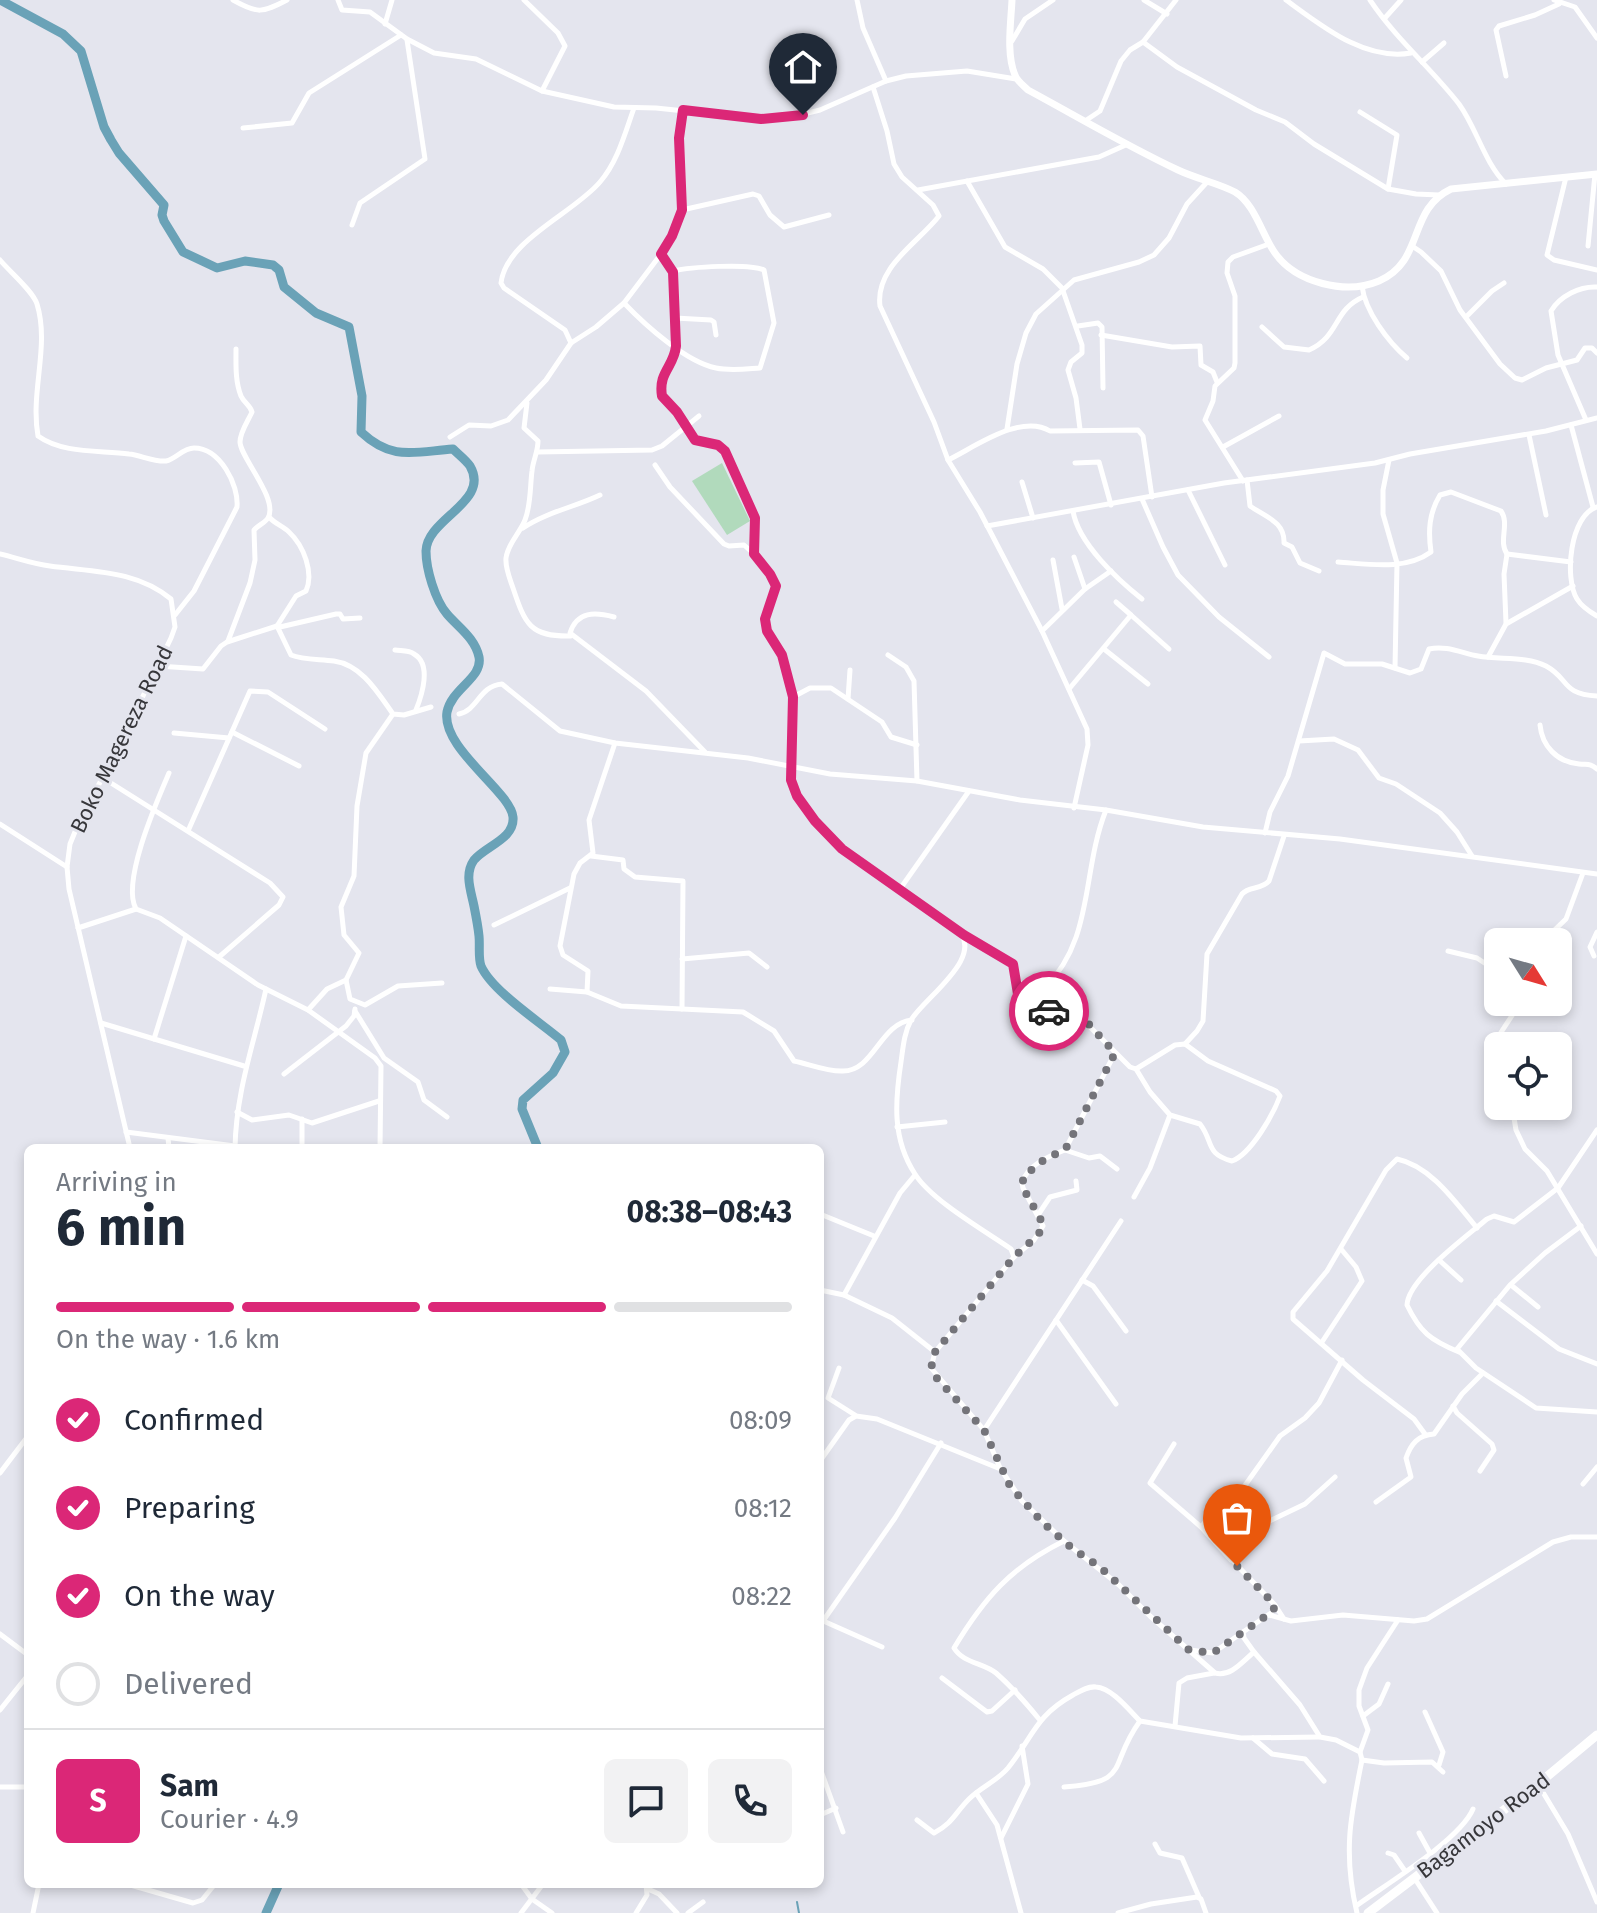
<!DOCTYPE html>
<meta charset="utf-8">
<style>
:root{--surface:#fff;--page:#f2f2f3;--text:#1f2937;--muted:#747a83;--line:#e0e1e3;--accent:#db2777}
body{margin:0;font-family:"Fira Sans",sans-serif;background:var(--page);color:var(--text);height:100vh;display:flex;flex-direction:column;font-size:30px;white-space:nowrap}
*{box-sizing:border-box;margin:0}
p{font-size:26px;color:var(--muted)}
.icon{flex:none;width:44px;height:44px;fill:none;stroke:currentColor;stroke-width:2;stroke-linecap:round;stroke-linejoin:round}
.map{position:relative;flex:1;overflow:hidden}
.details{position:absolute;left:24px;top:1144px;width:800px;height:744px;display:flex;flex-direction:column;background:var(--surface);border-radius:12px;box-shadow:0 4px 12px #0003}
.details>*{flex:none}
.needle{width:52px;rotate:127deg}
.buttons{position:absolute;left:1484px;top:928px;display:grid;gap:16px}
.buttons a{display:grid;place-items:center;width:88px;height:88px;border-radius:12px;background:var(--surface);box-shadow:0 4px 12px #0003;font-size:40px}
.pin{position:absolute;display:grid;place-items:center;width:68px;height:68px;color:#fff;margin:-82px -34px;border-radius:50% 50% 50% 0;rotate:-45deg;box-shadow:0 0 8px #0007}
.pin .icon{rotate:45deg}
.courier{position:absolute;display:grid;place-items:center;width:80px;height:80px;margin:-40px;border:6px solid #db2777;border-radius:50%;background:#fff;color:#222;box-shadow:0 2px 10px #0007}
.overview em{font-style:normal;font-weight:700}
.overview div{display:flex;flex-direction:column-reverse}
.overview{display:flex;align-items:center;justify-content:space-between;height:136px;padding:0 32px}
h1{font-size:52px;font-weight:700;line-height:60px}
.bar{display:grid;grid-template-columns:repeat(4,1fr);gap:12px 8px;align-content:center;height:96px;padding:0 32px}
.bar i{height:10px;border-radius:6px;background:var(--line)}
.bar .active{background:var(--accent)}
.bar p{grid-column:span 4}
.line{display:flex;align-items:center;gap:20px;padding:0 32px;border-top:2px solid var(--line)}
.line div{flex:1}
.round{display:grid;place-items:center;flex:none;width:84px;height:84px;border-radius:12px;background:var(--page)}
ol{padding:0 32px;list-style:none}
li{display:flex;align-items:center;gap:24px;height:88px}
li p{margin-inline-start:auto}
li .icon{padding:8px;border-radius:50%;background:var(--accent);color:#fff;stroke-width:4}
li:last-child{color:var(--muted)}
li i{width:44px;height:44px;border:4px solid var(--line);border-radius:50%}
.map>svg:first-child{display:block}
.green{fill:#b1dabc}
.lines{fill:none;stroke-linecap:round;stroke-linejoin:round}
.stream{stroke:#6aa2b7;stroke-width:2}
.river{stroke:#6aa2b7;stroke-width:9}
.minor{stroke:#fff;stroke-width:5}
.tertiary{stroke:#fff;stroke-width:7}
.trunk{stroke:#fff;stroke-width:9}
.done{stroke:#74747a;stroke-width:8;stroke-dasharray:0 14.4}
.route{stroke:#db2777;stroke-width:10}
.labels{text-anchor:middle;stroke-width:6;stroke-linejoin:round;paint-order:stroke}
.street-label{font-size:22px;fill:#37373b;stroke:#e4e5ee}
</style>
<div class="map">
<svg width="1597" height="1913" viewBox="0 0 1597 1913">
<rect width="100%" height="100%" fill="#e4e5ee"/>
<polygon class="green" points="722,463 750,521 727,535 692,481"/>
<g class="lines">
<polyline class="stream" points="797,1902 799,1913"/>
<g class="river">
<path d="M0,0L63,34L81,51L104,127L111,140L119,153L164,205L162,215L164,221L183,252L217,268L245,261L273,265L279,270L284,287L316,313L349,327L362,396L361,432C392,461 413,452 453,449C458,454 466,460 470,466C491,502 427,518 426,551C426,569 435,600 447,614C458,627 475,638 479,657C483,678 452,688 447,712C441,748 511,792 513,817C515,839 485,846 474,860C464,874 471,891 474,906C476,916 478,926 479,936C480,945 478,958 481,966C492,991 540,1022 561,1040L565,1052L553,1073L523,1100L522,1109L538,1148"/>
<polyline points="266,1913 279,1884"/>
</g>
<g class="minor">
<path d="M233,0C258,14 262,13 287,0"/>
<polyline points="338,0 342,10 370,12 407,39 434,53 476,59 542,91 614,107 656,108 761,119 787,118 820,110 886,81 906,76 967,71 1016,79"/>
<polyline points="524,0 558,33 565,46 542,91"/>
<polyline points="857,0 863,28 886,81"/>
<polyline points="1144,0 1167,14"/>
<path d="M1286,0C1322,26 1364,61 1411,53"/>
<path d="M1370,0C1396,39 1431,68 1459,104C1477,129 1484,162 1506,184"/>
<polyline points="1554,0 1575,7 1597,38"/>
<polyline points="1384,19 1401,0"/>
<polyline points="385,24 392,0"/>
<polyline points="1012,41 1025,19 1053,0"/>
<polyline points="1143,42 1177,67 1256,110 1285,122 1314,144 1388,189 1416,194 1439,195"/>
<polyline points="1422,62 1444,43"/>
<polyline points="1506,76 1496,30 1499,26 1535,15 1559,4"/>
<path d="M873,87L887,131L894,164L902,177L933,205L939,216C918,243 875,267 880,306L934,422L948,460L980,512L1042,631L1087,729L1088,745L1074,808"/>
<path d="M683,110L679,167L682,210L672,236L661,254L673,272L676,346L674,358L663,373L661,392L677,412L695,440L718,445L725,451L755,518L754,554L770,574L776,586L765,619L767,631L782,655L793,697L791,780L797,796L815,821L842,849L955,927C989,955 926,996 911,1020C904,1033 903,1048 901,1062C895,1101 892,1139 915,1174C931,1200 985,1231 1011,1249L1014,1257L935,1352L931,1368L984,1430L1000,1468L1022,1501L1064,1541L1119,1585L1150,1616L1215,1673C1231,1677 1242,1662 1254,1652L1300,1705L1320,1737L1336,1740L1360,1752L1362,1760C1350,1818 1343,1854 1357,1913"/>
<polyline points="1360,112 1397,135 1388,189"/>
<polyline points="1085,121 1100,111 1121,61 1130,50 1143,42 1176,0"/>
<polyline points="243,128 292,123 309,93 401,35"/>
<polyline points="1566,177 1547,255 1554,260 1597,270"/>
<polyline points="967,181 1005,247 1043,269 1062,288 1082,345 1082,353 1071,362 1068,370 1076,398 1080,429"/>
<polyline points="918,190 1099,157 1128,144"/>
<polyline points="682,210 753,194 759,196 770,215 784,227 829,215"/>
<polyline points="352,225 360,203 425,159 407,40"/>
<polyline points="1412,246 1421,252 1441,271 1460,310 1500,364 1515,378 1522,380 1546,368 1577,360 1585,348 1592,348 1597,353"/>
<polyline points="1588,246 1595,174"/>
<path d="M0,260C9,271 33,291 37,304C50,346 30,392 38,436C63,454 100,450 129,454C140,455 154,462 166,461C176,459 183,448 194,448C220,448 239,485 237,507L194,591L175,615"/>
<path d="M1362,286C1365,311 1388,342 1407,358"/>
<path d="M624,303C645,325 686,362 716,368C730,371 745,369 760,368L774,323L764,270C749,263 690,267 673,271"/>
<polyline points="1466,317 1492,291 1504,283"/>
<polyline points="675,318 711,320 714,322 716,335"/>
<polyline points="1078,326 1098,323 1102,327 1103,388"/>
<path d="M1262,327L1284,347L1309,350C1340,336 1333,310 1363,297"/>
<polyline points="1101,335 1172,347 1200,346 1201,365 1213,372 1217,382"/>
<path d="M571,343L565,330L504,288L501,283C506,240 574,213 600,182C618,161 625,133 634,108"/>
<path d="M527,403L524,428L538,441C538,452 533,460 532,471C530,486 531,505 525,520C520,533 508,543 506,558C505,568 510,579 513,588C525,624 530,637 571,636"/>
<path d="M1586,420L1558,355L1551,311C1560,296 1580,286 1597,287"/>
<polyline points="1571,425 1593,507"/>
<polyline points="1007,429 1017,364 1026,333 1036,314 1074,280 1139,262 1154,255 1169,238 1187,204 1208,181"/>
<polyline points="1529,435 1546,515"/>
<polyline points="450,437 469,425 491,426 508,420 546,380 571,343 596,327 624,303 661,254"/>
<polyline points="1223,447 1279,416"/>
<polyline points="538,452 652,450 662,446 699,416"/>
<path d="M948,460C975,447 1021,413 1050,431L1138,430L1143,436L1152,497"/>
<polyline points="1389,460 1383,490 1383,514 1397,563 1395,668"/>
<polyline points="1075,463 1099,462 1111,505"/>
<polyline points="655,465 670,487 724,544 729,546 744,545 753,553"/>
<path d="M1247,480L1250,506C1266,517 1285,522 1284,543L1292,547L1300,563L1319,571"/>
<polyline points="1243,481 1205,420 1213,401 1215,386 1234,368 1235,363 1235,296 1227,273 1228,262 1233,257 1269,244"/>
<polyline points="1022,482 1033,518"/>
<polyline points="1188,490 1225,565"/>
<polyline points="1142,499 1163,547 1178,575 1219,617 1269,657"/>
<path d="M1597,507C1570,515 1564,578 1577,599C1582,607 1590,612 1597,616"/>
<path d="M1073,511C1078,543 1118,580 1142,599"/>
<path d="M269,517C275,524 283,526 289,532C304,546 314,573 306,591L296,596L277,626"/>
<polyline points="987,526 1224,483 1375,463 1410,454 1546,431 1597,418"/>
<path d="M523,528C547,512 575,507 600,495"/>
<path d="M0,554C17,558 33,564 50,566C93,572 136,570 171,599L175,627L171,638L116,752L79,822L70,844L67,867L69,889L130,1148"/>
<polyline points="1074,557 1085,589"/>
<polyline points="1053,560 1062,609"/>
<path d="M1338,562C1368,564 1405,571 1431,552C1428,531 1429,513 1440,495L1451,492L1501,511C1510,524 1498,541 1507,554L1571,562"/>
<polyline points="1131,615 1169,649"/>
<path d="M614,617C595,612 577,611 570,633L646,691L705,752"/>
<polyline points="1506,623 1504,574 1507,554"/>
<polyline points="280,627 336,614 340,614 343,619 360,618"/>
<polyline points="1042,631 1085,589 1111,571"/>
<path d="M228,641L250,583L255,560L254,530C258,525 265,523 268,518C279,499 240,457 240,442C240,432 248,421 252,412C250,405 244,403 241,396C235,381 236,364 236,349"/>
<polyline points="1104,649 1148,684"/>
<path d="M395,650C401,651 409,650 414,654C432,664 422,695 416,710"/>
<polyline points="888,655 906,667 914,681 917,781"/>
<polyline points="1488,657 1506,624 1573,586"/>
<path d="M158,666L203,669L221,646L227,642L277,626L291,655C303,660 320,659 334,661C362,665 378,693 393,714L404,715L431,707"/>
<polyline points="1069,689 1131,615 1116,602"/>
<polyline points="793,697 810,688 831,688 882,722 891,737 917,745"/>
<polyline points="848,699 850,670"/>
<polyline points="393,714 366,753 357,806 354,876 341,907 344,935 359,953 346,980 350,999 365,1005 398,986 442,983"/>
<path d="M459,714C478,710 479,686 502,684L560,731L615,743L748,758L830,774L917,781L1020,800L1106,810L1203,827L1340,839L1597,874"/>
<path d="M1540,725C1542,746 1557,762 1579,764C1588,765 1590,763 1597,769"/>
<polyline points="232,732 299,766"/>
<polyline points="174,733 229,738"/>
<polyline points="1299,741 1334,739 1358,750 1379,778 1396,784 1440,813 1457,832 1472,856"/>
<polyline points="103,778 270,883 283,897 279,905 219,957"/>
<polyline points="0,824 67,867"/>
<polyline points="188,831 250,691 268,692 325,729"/>
<path d="M1265,833L1270,812L1288,776L1324,653L1345,664H1382L1410,673L1421,669L1429,649C1446,645 1462,653 1478,656C1500,660 1526,656 1546,666C1570,679 1561,694 1597,696"/>
<polyline points="591,856 623,860 624,869 635,877 683,881 682,1009"/>
<polyline points="900,889 969,791"/>
<path d="M136,909C121,882 157,801 169,773"/>
<polyline points="494,925 570,888"/>
<polyline points="78,928 136,909 160,918 258,985 308,1010 375,1058 381,1066 380,1148"/>
<path d="M964,935L1013,964L1020,1006L1080,1017L1130,1067L1136,1069L1175,1045L1185,1044L1208,1061L1276,1091L1280,1096C1273,1115 1251,1154 1232,1161C1205,1154 1214,1142 1200,1124L1170,1115L1150,1092L1136,1069"/>
<polyline points="1542,942 1566,919 1583,873"/>
<polyline points="1448,951 1477,958 1489,966 1498,965"/>
<polyline points="1594,956 1590,947 1597,932"/>
<polyline points="682,959 749,953 767,967"/>
<polyline points="1489,967 1498,982"/>
<path d="M1017,981C1026,986 1034,993 1044,989C1095,938 1081,873 1106,810"/>
<path d="M550,989L587,992L621,1006L743,1012L774,1031L794,1061C809,1064 828,1072 843,1071C874,1071 880,1023 912,1020"/>
<polyline points="587,992 588,971 563,955 560,946 574,874 580,863 593,853 589,820 615,743"/>
<polyline points="308,1010 327,989 346,980"/>
<polyline points="355,1011 384,1058 418,1082 424,1100 447,1117"/>
<polyline points="101,1023 244,1066"/>
<polyline points="154,1039 186,936"/>
<path d="M1185,1044L1197,1031L1203,1021L1207,954L1242,894C1249,886 1261,890 1269,881L1284,836"/>
<polyline points="284,1074 346,1026 354,1016 355,1009"/>
<path d="M1498,1079C1481,1054 1500,1035 1513,1014L1510,1002"/>
<polyline points="1512,1106 1516,1130 1525,1149 1547,1171 1597,1254"/>
<polyline points="237,1112 252,1120 289,1115 312,1123 379,1101"/>
<polyline points="302,1119 302,1148"/>
<polyline points="897,1127 945,1122"/>
<polyline points="126,1132 235,1146"/>
<polyline points="168,1138 169,1148"/>
<path d="M235,1148C236,1091 254,1044 266,989"/>
<polyline points="1065,1150 1115,1053"/>
<polyline points="1134,1197 1150,1168 1170,1115"/>
<polyline points="820,1214 874,1236"/>
<polyline points="1038,1215 1050,1197 1077,1190 1076,1181"/>
<polyline points="1581,1226 1545,1253 1510,1285 1457,1349 1476,1368 1536,1408 1597,1412"/>
<path d="M1014,1257L1034,1240L1043,1226L1023,1188L1022,1183C1027,1165 1049,1156 1065,1150L1089,1158L1100,1156L1117,1169"/>
<polyline points="1439,1260 1461,1280"/>
<polyline points="1082,1280 1093,1286 1126,1331"/>
<polyline points="1511,1285 1538,1307"/>
<polyline points="820,1290 844,1295 892,1318 935,1352"/>
<polyline points="844,1295 900,1193 915,1175"/>
<polyline points="1496,1301 1559,1349 1597,1364"/>
<polyline points="1056,1320 1116,1404"/>
<polyline points="1322,1342 1362,1281 1356,1267 1341,1249"/>
<path d="M1459,1352C1430,1340 1420,1332 1407,1305C1408,1279 1467,1236 1487,1219L1494,1216L1514,1222L1558,1188L1597,1130"/>
<polyline points="839,1368 828,1398 855,1415"/>
<polyline points="1453,1406 1457,1413 1492,1444 1494,1450 1480,1471"/>
<polyline points="984,1430 1121,1221"/>
<path d="M1425,1434L1414,1419L1363,1380L1293,1319V1312L1327,1271L1386,1170L1397,1159C1431,1166 1456,1203 1477,1228"/>
<polyline points="1174,1444 1150,1483 1201,1527 1231,1560"/>
<polyline points="820,1461 849,1420 856,1416 877,1419 998,1468"/>
<polyline points="0,1473 28,1436"/>
<polyline points="1583,1484 1597,1467"/>
<path d="M1241,1492C1241,1508 1256,1512 1261,1525L1236,1550L1232,1560L1275,1605L1284,1619"/>
<path d="M1376,1502L1411,1477L1406,1458C1411,1444 1418,1435 1434,1434L1462,1394L1483,1373"/>
<polyline points="1261,1525 1305,1504 1335,1477"/>
<polyline points="1201,1527 1222,1501 1241,1491 1280,1436 1305,1418 1319,1403 1342,1360"/>
<polyline points="1269,1615 1291,1621 1343,1615 1414,1621 1427,1619 1553,1542 1571,1537 1597,1537"/>
<polyline points="821,1620 882,1647"/>
<polyline points="823,1621 895,1518 941,1443"/>
<polyline points="0,1634 28,1655"/>
<polyline points="1190,1650 1213,1653 1243,1632"/>
<polyline points="1254,1652 1244,1638 1243,1632 1271,1613"/>
<polyline points="942,1678 987,1712 992,1711 1015,1690"/>
<polyline points="0,1710 28,1675"/>
<polyline points="1425,1712 1443,1752 1439,1765"/>
<polyline points="1363,1716 1379,1704 1388,1684"/>
<path d="M1039,1719C1026,1703 1012,1687 996,1673C984,1663 963,1663 954,1648C984,1598 1011,1567 1064,1541"/>
<polyline points="1175,1726 1179,1683 1187,1678 1214,1673"/>
<polyline points="1253,1738 1272,1754 1305,1759 1324,1781"/>
<polyline points="1360,1752 1368,1730 1359,1706 1359,1690 1367,1668 1398,1620"/>
<polyline points="1362,1760 1384,1763 1432,1762 1443,1772"/>
<polyline points="820,1768 843,1832"/>
<polyline points="1538,1784 1568,1834 1597,1902"/>
<polyline points="0,1787 28,1787"/>
<path d="M1064,1787C1133,1782 1107,1766 1140,1721"/>
<polyline points="976,1793 997,1825 1021,1913"/>
<polyline points="820,1815 836,1808"/>
<path d="M917,1820L934,1833C953,1823 955,1813 969,1799C981,1787 997,1781 1008,1768C1033,1737 1035,1716 1073,1695C1080,1691 1088,1686 1096,1687C1112,1688 1129,1710 1140,1721L1241,1738L1319,1737"/>
<polyline points="1419,1833 1430,1853"/>
<polyline points="1001,1838 1028,1784 1022,1746"/>
<polyline points="1155,1844 1160,1853 1182,1858 1199,1897"/>
<polyline points="1388,1853 1394,1855 1405,1871"/>
<polyline points="1415,1879 1437,1913"/>
<polyline points="127,1884 193,1903 202,1900 215,1884"/>
<polyline points="521,1884 532,1899 552,1913"/>
<polyline points="648,1889 659,1894 677,1913"/>
<path d="M1356,1906C1385,1885 1460,1840 1473,1809"/>
<polyline points="33,1913 39,1884"/>
<polyline points="521,1913 543,1884"/>
<polyline points="636,1913 647,1895 646,1884"/>
<polyline points="688,1913 703,1902"/>
<polyline points="1118,1913 1151,1904 1197,1897 1201,1899 1206,1913"/>
</g>
<path class="tertiary" d="M1012,0C1011,22 1006,54 1015,75C1017,81 1023,85 1028,90C1078,117 1127,146 1178,170C1197,179 1218,183 1235,192C1255,204 1262,235 1275,253C1296,283 1346,295 1379,281C1425,261 1407,210 1451,189L1597,174"/>
<polyline class="trunk" points="1368,1913 1538,1784 1597,1735"/>
</g>
<g class="lines">
<polyline class="done" points="1049,1011 1085,1020 1115,1053 1065,1150 1046,1158 1023,1177 1023,1188 1042,1222 1039,1234 1014,1257 935,1352 931,1362 934,1375 984,1430 1010,1486 1043,1523 1073,1549 1100,1567 1189,1650 1213,1653 1273,1611 1275,1605 1237,1566"/>
<path class="route" d="M803,115L761,119L683,110L679,138L682,210L672,236L661,254L673,272L676,346C674,367 658,372 662,396L677,412L695,440L718,445L725,451L755,518L754,554L770,574L776,586L765,619L767,631L782,655L793,697L791,780L797,796L815,821L842,849L964,935L1013,964L1020,1006L1049,1011"/>
</g>
<g class="labels">
<g class="street-label">
<text transform="translate(121 739) rotate(-64)" y="8">Boko Magereza Road</text>
<text transform="translate(1483 1825) rotate(-37)" y="8">Bagamoyo Road</text>
</g>
</g>
</svg>
<div class="buttons">
<a><svg class="needle" viewBox="-14 -14 28 28"><path d="M0-13l5 13h-10z" fill="#e53935"/><path d="M0 13l5-13h-10z" fill="#747a83"/></svg></a>
<a><svg class="icon" aria-label="locate" viewBox="0 0 24 24"><circle cx="12" cy="12" r="6"/><path d="M12 2v4M12 18v4M2 12h4M18 12h4"/></svg></a>
</div>
<div class="pin" style="left:1237px;top:1566px;background:#ea580c"><svg class="icon" aria-label="bag" viewBox="0 0 24 24"><path d="M5 8h14l-1 12H6zM9 8a3 3 0 0 1 6 0"/></svg></div>
<div class="pin" style="left:803px;top:115px;background:#1f2937"><svg class="icon" aria-label="home" viewBox="0 0 24 24"><path d="M3 11l9-7 9 7M6 9v11h12V9"/></svg></div>
<div class="courier" style="left:1049px;top:1011px"><svg class="icon" aria-label="car" viewBox="0 0 24 24"><path d="M5 17H2v-5l4-1 3-4h7l3 4 3 1v5h-3M9 17h6M6 11h13"/><circle cx="7" cy="17" r="2"/><circle cx="17" cy="17" r="2"/></svg></div>
<section class="details">
<div class="overview"><div><h1>6 min</h1><p>Arriving in</p></div><em>08:38–08:43</em></div>
<div class="bar"><i class="active"></i><i class="active"></i><i class="active"></i><i></i><p>On the way · 1.6 km</p></div>
<ol>
<li><svg class="icon" aria-label="check" viewBox="0 0 24 24"><path d="M5 12l5 5 9-10"/></svg>Confirmed<p>08:09</p></li>
<li><svg class="icon" aria-label="check" viewBox="0 0 24 24"><path d="M5 12l5 5 9-10"/></svg>Preparing<p>08:12</p></li>
<li><svg class="icon" aria-label="check" viewBox="0 0 24 24"><path d="M5 12l5 5 9-10"/></svg>On the way<p>08:22</p></li>
<li><i></i>Delivered</li>
</ol>
<div class="line" style="height:144px"><b class="round" style="background:var(--accent);color:#fff">S</b><div><b>Sam</b><p>Courier · 4.9</p></div><a class="round"><svg class="icon" aria-label="chat" viewBox="0 0 24 24"><path d="M4 5h16v11H9l-5 4z"/></svg></a><a class="round"><svg class="icon" aria-label="phone" viewBox="0 0 24 24"><path d="M5 4h4l2 5-3 2q2 4 5 5l2-3 5 2v4C11 20 4 13 5 4z"/></svg></a></div>
</section>
</div>
